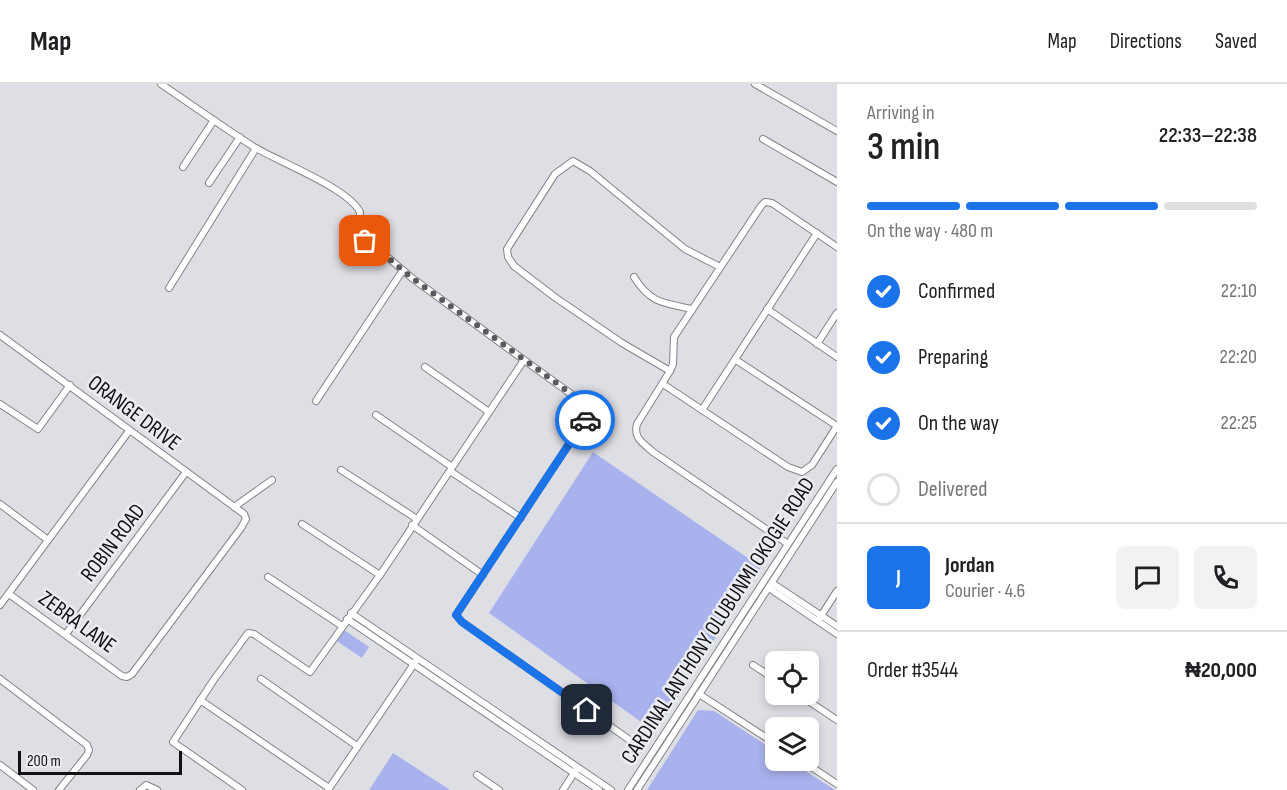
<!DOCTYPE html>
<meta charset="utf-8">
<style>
:root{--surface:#fff;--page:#f2f2f2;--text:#202124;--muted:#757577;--line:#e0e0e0;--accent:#1a73e8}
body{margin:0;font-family:"Sofia Sans Condensed",sans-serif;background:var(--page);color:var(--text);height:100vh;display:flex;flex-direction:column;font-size:22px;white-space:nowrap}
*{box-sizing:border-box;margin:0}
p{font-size:20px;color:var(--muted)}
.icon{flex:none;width:33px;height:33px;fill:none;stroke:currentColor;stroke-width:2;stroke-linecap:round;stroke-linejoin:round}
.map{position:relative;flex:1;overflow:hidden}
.panel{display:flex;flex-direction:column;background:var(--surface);width:450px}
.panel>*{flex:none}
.tools{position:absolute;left:765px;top:567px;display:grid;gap:12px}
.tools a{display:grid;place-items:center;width:54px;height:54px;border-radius:9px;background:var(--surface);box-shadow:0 3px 9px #0003;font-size:30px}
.scale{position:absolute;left:18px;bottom:15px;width:164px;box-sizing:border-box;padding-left:6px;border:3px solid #121214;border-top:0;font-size:16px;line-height:21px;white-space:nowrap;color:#121214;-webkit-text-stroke:4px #ebecf1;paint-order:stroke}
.pin{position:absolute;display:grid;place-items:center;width:51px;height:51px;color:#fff;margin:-26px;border-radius:12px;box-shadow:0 3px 9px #0006}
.courier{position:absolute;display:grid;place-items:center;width:60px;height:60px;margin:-30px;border:4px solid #1a73e8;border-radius:50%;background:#fff;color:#222;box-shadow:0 2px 8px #0007}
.summary em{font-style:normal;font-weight:600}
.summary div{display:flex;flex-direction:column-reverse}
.summary{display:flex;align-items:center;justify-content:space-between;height:102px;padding:0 30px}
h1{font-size:39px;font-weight:600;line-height:45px}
.bar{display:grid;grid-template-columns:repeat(4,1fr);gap:9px 6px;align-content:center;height:72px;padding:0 30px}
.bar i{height:8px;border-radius:4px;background:var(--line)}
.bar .current{background:var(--accent)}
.bar p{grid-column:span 4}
.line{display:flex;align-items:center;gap:15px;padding:0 30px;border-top:2px solid var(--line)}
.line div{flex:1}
.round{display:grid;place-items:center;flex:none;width:63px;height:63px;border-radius:9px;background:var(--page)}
ol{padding:0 30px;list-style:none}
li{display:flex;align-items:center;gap:18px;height:66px}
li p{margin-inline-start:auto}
li .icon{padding:6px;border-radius:50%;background:var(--accent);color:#fff;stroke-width:4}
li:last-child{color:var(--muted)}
li i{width:33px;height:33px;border:3px solid var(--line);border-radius:50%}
header{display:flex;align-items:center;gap:36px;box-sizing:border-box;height:84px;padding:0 30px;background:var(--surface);border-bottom:2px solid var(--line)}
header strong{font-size:28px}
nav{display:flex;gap:33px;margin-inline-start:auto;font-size:21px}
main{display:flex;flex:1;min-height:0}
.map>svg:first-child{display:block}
.green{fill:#a9b2ed}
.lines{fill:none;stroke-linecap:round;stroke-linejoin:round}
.minor-casing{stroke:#828387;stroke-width:8}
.minor{stroke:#fff;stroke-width:6}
.done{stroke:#595a5d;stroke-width:6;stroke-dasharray:0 10.8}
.route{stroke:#1a73e8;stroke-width:8}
.labels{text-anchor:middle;stroke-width:5;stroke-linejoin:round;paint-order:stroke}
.street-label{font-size:22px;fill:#121214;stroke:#ebecf1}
</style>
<header>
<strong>Map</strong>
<nav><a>Map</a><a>Directions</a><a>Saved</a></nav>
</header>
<main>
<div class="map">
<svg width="837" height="706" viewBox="0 0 837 706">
<rect width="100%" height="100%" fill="#dedfe4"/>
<g class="green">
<polygon points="593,368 761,483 655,648 489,529"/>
<polygon points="344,546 369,563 362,574 337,557"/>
<polygon points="698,626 714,627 775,667 776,676 790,677 835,706 647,706"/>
<polygon points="393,669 450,706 369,706"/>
</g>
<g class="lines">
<g class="minor-casing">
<g id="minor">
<path d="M161,0C192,21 223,43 254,63C279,78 348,104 360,128L359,143L362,154L379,166L412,194L524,276L380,491L310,588L254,550L248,549L213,597L173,658L242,706"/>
<polyline points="755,0 837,47"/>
<polyline points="763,55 837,98"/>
<polyline points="183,83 214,36"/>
<polyline points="209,99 240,53"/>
<path d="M634,193C650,219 663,219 692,225"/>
<polyline points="169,204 256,64"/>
<polyline points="767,225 837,273"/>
<polyline points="0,251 244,430 246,435 241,444 132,590 127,593 122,592 9,510"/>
<polyline points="817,260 837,229"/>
<polyline points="524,276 592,325"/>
<polyline points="736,276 837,342"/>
<polyline points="425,283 489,328"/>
<polyline points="670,287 622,259 556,214 514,182 508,173 507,165 555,90 573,77 590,87 685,165 720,183"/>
<polyline points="663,300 788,383 802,388 812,381 837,342"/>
<polyline points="598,316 456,531 462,538 641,664"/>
<polyline points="316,317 403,186"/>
<polyline points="0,320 38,345 70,301"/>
<polyline points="702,326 817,149"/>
<polyline points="376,331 452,383"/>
<polyline points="341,386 417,435"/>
<polyline points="450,387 521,434"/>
<polyline points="0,420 48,456"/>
<polyline points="234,423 272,396"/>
<polyline points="302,440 380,491"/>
<polyline points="412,441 483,491"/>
<path d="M788,460L653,368C643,359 633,354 637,340L670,287L673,280L674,253L761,122L765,118L772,119L837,163"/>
<polyline points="268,493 342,542"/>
<polyline points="772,499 837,542"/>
<polyline points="769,504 837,550"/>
<polyline points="0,521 129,347"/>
<polyline points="351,529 611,706"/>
<polyline points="347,535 599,706"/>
<polyline points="819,535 837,507"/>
<polyline points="66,550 186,388"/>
<polyline points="753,581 776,596"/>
<polyline points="0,595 87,661 89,666 87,671 59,706"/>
<polyline points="261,595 357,662"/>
<polyline points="699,610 776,660"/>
<polyline points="798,610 837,636"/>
<polyline points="200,616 329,704"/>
<polyline points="801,676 837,700"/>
<polyline points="0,681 33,706"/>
<polyline points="477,691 499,706"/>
<polyline points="140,706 146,701 157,706"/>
<polyline points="328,706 416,577"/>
<polyline points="563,706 576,686"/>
<polyline points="628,706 837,385"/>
<polyline points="637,706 837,398"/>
</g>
</g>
<use href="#minor" class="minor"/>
</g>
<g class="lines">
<polyline class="done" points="365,157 379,166 412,194 592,325 585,336"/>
<polyline class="route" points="585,336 456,531 462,538 587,626"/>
</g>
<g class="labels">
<g class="street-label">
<text transform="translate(135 328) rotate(37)" y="8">ORANGE DRIVE</text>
<text transform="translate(112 458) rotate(-53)" y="8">ROBIN ROAD</text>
<text transform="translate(717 536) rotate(-57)" y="8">CARDINAL ANTHONY OLUBUNMI OKOGIE ROAD</text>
<text transform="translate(78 537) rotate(36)" y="8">ZEBRA LANE</text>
</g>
</g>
</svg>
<div class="tools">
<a><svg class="icon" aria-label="locate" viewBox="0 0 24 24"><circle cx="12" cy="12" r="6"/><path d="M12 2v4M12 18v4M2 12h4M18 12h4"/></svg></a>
<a><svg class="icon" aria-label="layers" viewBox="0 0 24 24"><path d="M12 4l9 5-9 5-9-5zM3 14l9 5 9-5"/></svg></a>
</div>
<div class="scale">200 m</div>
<div class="pin" style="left:365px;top:157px;background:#ea580c"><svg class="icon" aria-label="bag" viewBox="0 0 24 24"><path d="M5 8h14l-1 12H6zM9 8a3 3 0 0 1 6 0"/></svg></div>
<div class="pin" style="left:587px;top:626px;background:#1f2937"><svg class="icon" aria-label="home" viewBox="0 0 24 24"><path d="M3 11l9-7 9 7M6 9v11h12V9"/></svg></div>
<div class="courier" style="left:585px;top:336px"><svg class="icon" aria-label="car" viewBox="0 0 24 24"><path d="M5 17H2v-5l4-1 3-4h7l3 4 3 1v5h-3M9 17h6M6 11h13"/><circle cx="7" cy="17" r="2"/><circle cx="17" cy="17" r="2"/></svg></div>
</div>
<section class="panel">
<div class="summary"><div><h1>3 min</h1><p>Arriving in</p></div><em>22:33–22:38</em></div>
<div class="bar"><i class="current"></i><i class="current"></i><i class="current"></i><i></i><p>On the way · 480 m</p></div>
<ol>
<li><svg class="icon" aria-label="check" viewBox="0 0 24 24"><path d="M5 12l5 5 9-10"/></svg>Confirmed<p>22:10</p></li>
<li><svg class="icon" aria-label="check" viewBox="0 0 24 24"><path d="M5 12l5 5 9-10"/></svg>Preparing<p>22:20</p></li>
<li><svg class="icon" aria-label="check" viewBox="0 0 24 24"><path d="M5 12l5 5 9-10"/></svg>On the way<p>22:25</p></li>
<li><i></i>Delivered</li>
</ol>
<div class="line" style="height:108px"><b class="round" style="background:var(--accent);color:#fff">J</b><div><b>Jordan</b><p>Courier · 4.6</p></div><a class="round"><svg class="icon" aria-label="chat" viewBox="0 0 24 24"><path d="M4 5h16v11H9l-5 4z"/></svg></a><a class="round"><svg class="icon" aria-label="phone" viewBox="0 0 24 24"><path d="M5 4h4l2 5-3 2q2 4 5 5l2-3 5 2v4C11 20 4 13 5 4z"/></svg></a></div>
<div class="line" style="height:78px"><div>Order #3544</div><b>₦20,000</b></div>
</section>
</main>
